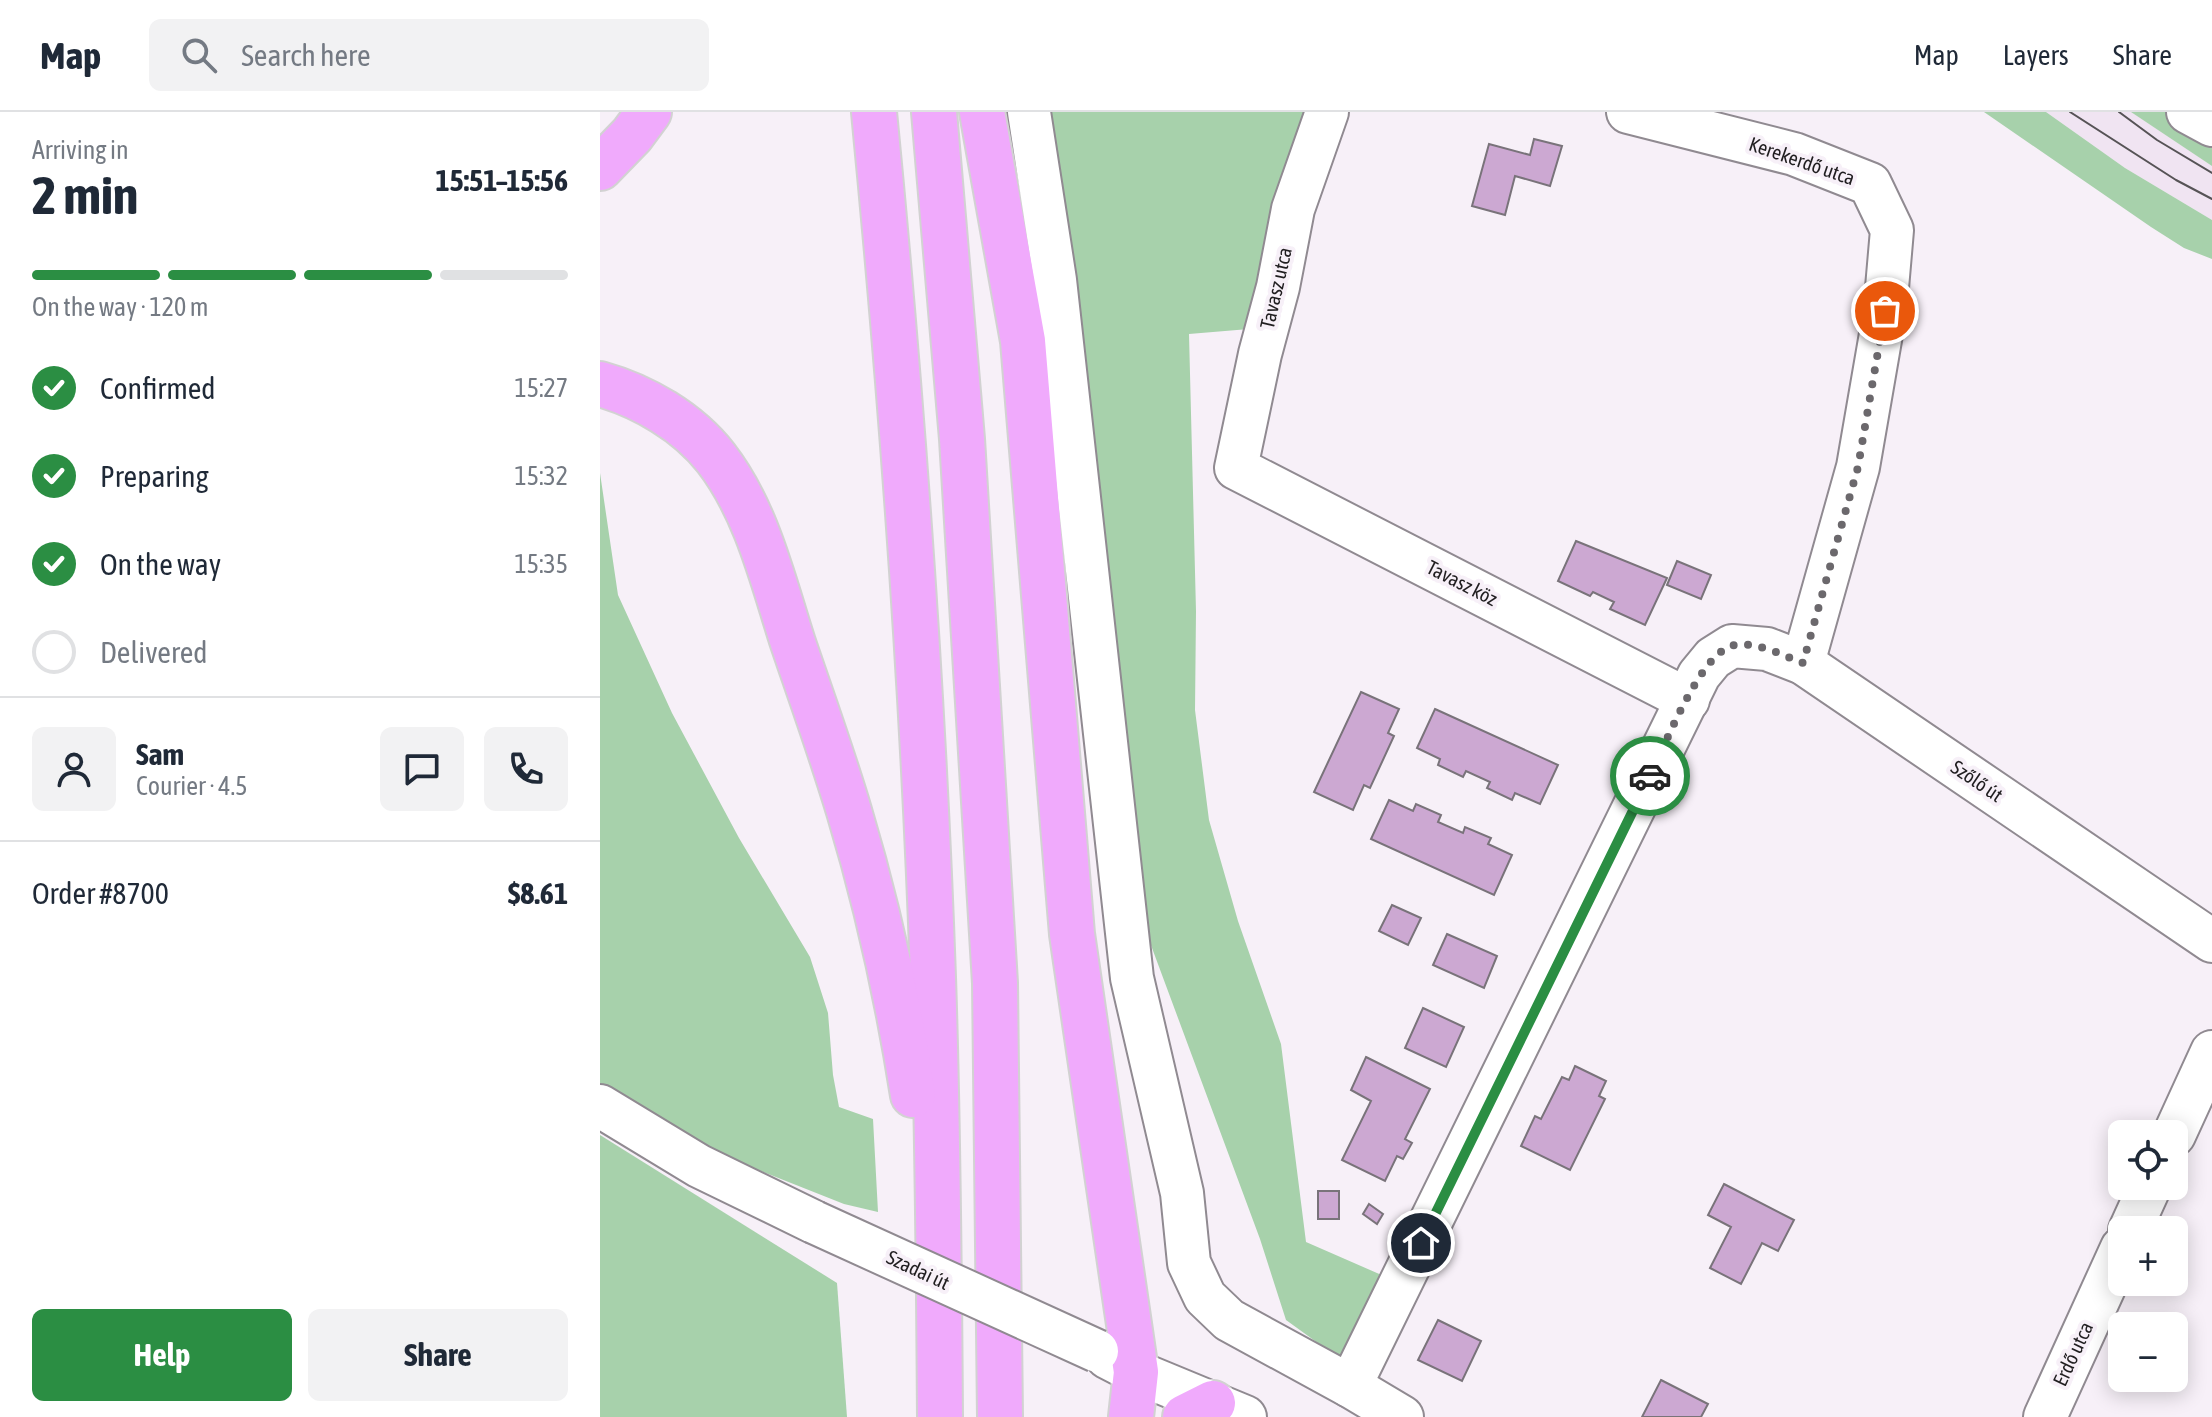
<!DOCTYPE html>
<meta charset="utf-8">
<style>
:root{--surface:#fff;--page:#f2f2f3;--text:#1f2937;--muted:#747a83;--line:#e0e1e3;--accent:#2b8e43}
body{margin:0;font-family:"Asap Condensed",sans-serif;background:var(--page);color:var(--text);height:100vh;display:flex;flex-direction:column;font-size:30px;white-space:nowrap}
*{box-sizing:border-box;margin:0}
p{font-size:26px;color:var(--muted)}
.icon{flex:none;width:44px;height:44px;fill:none;stroke:currentColor;stroke-width:2;stroke-linecap:round;stroke-linejoin:round}
.map{position:relative;flex:1;overflow:hidden}
.details{display:flex;flex-direction:column;background:var(--surface);width:600px}
.details>*{flex:none}
.buttons{position:absolute;left:1508px;top:1008px;display:grid;gap:16px}
.buttons a{display:grid;place-items:center;width:80px;height:80px;border-radius:12px;background:var(--surface);box-shadow:0 4px 20px #0003;font-size:40px}
.pin{position:absolute;display:grid;place-items:center;width:68px;height:68px;color:#fff;margin:-34px;border:4px solid #fff;border-radius:50%;box-shadow:0 2px 8px #0007}
.courier{position:absolute;display:grid;place-items:center;width:80px;height:80px;margin:-40px;border:6px solid #2b8e43;border-radius:50%;background:#fff;color:#222;box-shadow:0 2px 10px #0007}
.head em{font-style:normal;font-weight:700}
.head div{display:flex;flex-direction:column-reverse}
.head{display:flex;align-items:center;justify-content:space-between;height:136px;padding:0 32px}
h1{font-size:52px;font-weight:700;line-height:60px}
.bar{display:grid;grid-template-columns:repeat(4,1fr);gap:12px 8px;align-content:center;height:96px;padding:0 32px}
.bar i{height:10px;border-radius:6px;background:var(--line)}
.bar .current{background:var(--accent)}
.bar p{grid-column:span 4}
.line{display:flex;align-items:center;gap:20px;padding:0 32px;border-top:2px solid var(--line)}
.line div{flex:1}
.round{display:grid;place-items:center;flex:none;width:84px;height:84px;border-radius:12px;background:var(--page)}
ol{padding:0 32px;list-style:none}
li{display:flex;align-items:center;gap:24px;height:88px}
li p{margin-inline-start:auto}
li .icon{padding:8px;border-radius:50%;background:var(--accent);color:#fff;stroke-width:4}
li:last-child{color:var(--muted)}
li i{width:44px;height:44px;border:4px solid var(--line);border-radius:50%}
.action{display:flex;gap:16px;margin-top:auto;padding:16px 32px}
.action a{flex:1;height:92px;border-radius:12px;background:var(--accent);color:#fff;font-size:32px;font-weight:700;line-height:92px;text-align:center}
.action a+a{background:var(--page);color:var(--text)}
header{display:flex;align-items:center;gap:48px;box-sizing:border-box;height:112px;padding:0 40px;background:var(--surface);border-bottom:2px solid var(--line)}
header strong{font-size:38px}
nav{display:flex;gap:44px;margin-inline-start:auto;font-size:28px}
.search{width:560px;height:72px;background:var(--page);display:flex;align-items:center;gap:20px;box-sizing:border-box;padding:0 28px;border-radius:12px;color:var(--muted);font-size:30px}
main{display:flex;flex:1;min-height:0}
.map>svg:first-child{display:block}
.built{fill:#f0e4f2}
.forest{fill:#a7d1ab}
.building{fill:#cca8d2;stroke:#79737a;stroke-width:2}
.lines{fill:none;stroke-linecap:round;stroke-linejoin:round}
.minor-casing{stroke:#908a91;stroke-width:46}
.highway-casing{stroke:#d2d2d2;stroke-width:48}
.minor{stroke:#fff;stroke-width:42}
.highway{stroke:#f0aafc;stroke-width:44}
.tram{stroke:#565356;stroke-width:2}
.minor-bridge-casing{stroke:#908a91;stroke-width:46;stroke-linecap:butt}
.minor-bridge{stroke:#fff;stroke-width:42}
.done{stroke:#6b686c;stroke-width:8;stroke-dasharray:0 14.4}
.route{stroke:#2b8e43;stroke-width:10}
.labels{text-anchor:middle;stroke-width:8;stroke-linejoin:round;paint-order:stroke}
.street-label{font-size:20px;fill:#201e20;stroke:#f7f0f8}
</style>
<header>
<strong>Map</strong>
<div class="search"><svg class="icon" aria-label="search" viewBox="0 0 24 24"><circle cx="10" cy="10" r="6"/><path d="M15 15l6 6"/></svg>Search here</div>
<nav><a>Map</a><a>Layers</a><a>Share</a></nav>
</header>
<main>
<section class="details">
<div class="head"><div><h1>2 min</h1><p>Arriving in</p></div><em>15:51–15:56</em></div>
<div class="bar"><i class="current"></i><i class="current"></i><i class="current"></i><i></i><p>On the way · 120 m</p></div>
<ol>
<li><svg class="icon" aria-label="check" viewBox="0 0 24 24"><path d="M5 12l5 5 9-10"/></svg>Confirmed<p>15:27</p></li>
<li><svg class="icon" aria-label="check" viewBox="0 0 24 24"><path d="M5 12l5 5 9-10"/></svg>Preparing<p>15:32</p></li>
<li><svg class="icon" aria-label="check" viewBox="0 0 24 24"><path d="M5 12l5 5 9-10"/></svg>On the way<p>15:35</p></li>
<li><i></i>Delivered</li>
</ol>
<div class="line" style="height:144px"><a class="round"><svg class="icon" aria-label="person" viewBox="0 0 24 24"><circle cx="12" cy="8" r="4"/><path d="M4 21q1-7 8-7t8 7"/></svg></a><div><b>Sam</b><p>Courier · 4.5</p></div><a class="round"><svg class="icon" aria-label="chat" viewBox="0 0 24 24"><path d="M4 5h16v11H9l-5 4z"/></svg></a><a class="round"><svg class="icon" aria-label="phone" viewBox="0 0 24 24"><path d="M5 4h4l2 5-3 2q2 4 5 5l2-3 5 2v4C11 20 4 13 5 4z"/></svg></a></div>
<div class="line" style="height:104px"><div>Order #8700</div><b>$8.61</b></div>
<div class="action"><a>Help</a><a>Share</a></div>
</section>
<div class="map">
<svg width="1612" height="1305" viewBox="0 0 1612 1305">
<rect width="100%" height="100%" fill="#f7f0f8"/>
<polygon class="built" points="1446,0 1531,0 1612,54 1612,108 1525,56"/>
<g class="forest">
<polygon points="437,0 723,0 661,216 589,222 596,499 595,598 609,708 638,809 681,932 706,1130 793,1168 751,1255 686,1208 660,1127 529,774"/>
<polygon points="1384,0 1446,0 1525,56 1612,108 1612,147 1584,136 1551,115"/>
<polygon points="1531,0 1572,0 1612,22 1612,54"/>
<polygon points="0,361 18,483 72,601 139,726 210,845 228,901 233,963 239,995 273,1007 278,1100 244,1092 133,1048 0,972"/>
<polygon points="0,1023 237,1171 247,1305 0,1305"/>
</g>
<g class="building">
<polygon points="934,27 962,34 950,74 915,64 905,103 872,94 889,32 930,43"/>
<polygon points="976,429 1067,466 1045,513 1010,497 1014,490 993,480 990,484 958,469"/>
<polygon points="1077,449 1111,463 1101,487 1067,473"/>
<polygon points="761,580 799,597 788,621 794,624 770,676 764,673 753,698 714,680"/>
<polygon points="835,597 958,653 940,692 915,681 912,688 887,676 890,670 866,659 863,665 838,653 840,647 817,636"/>
<polygon points="789,688 813,699 816,692 841,703 838,710 863,721 865,715 891,726 888,732 912,743 894,783 771,727"/>
<polygon points="792,793 821,806 808,833 779,819"/>
<polygon points="847,822 897,844 884,876 833,853"/>
<polygon points="823,896 864,915 846,955 805,936"/>
<polygon points="766,945 830,977 805,1027 812,1031 803,1047 797,1044 785,1069 742,1048 771,989 751,978"/>
<polygon points="975,954 1006,969 999,984 1005,987 970,1058 921,1034 935,1004 941,1007 962,965 969,968"/>
<polygon points="1124,1072 1194,1108 1178,1139 1162,1131 1141,1172 1110,1156 1131,1115 1108,1103"/>
<rect x="718" y="1079" width="21" height="28"/>
<polygon points="769,1092 783,1102 777,1112 763,1102"/>
<polygon points="838,1208 881,1229 862,1269 818,1248"/>
<polygon points="1061,1268 1108,1292 1101,1305 1042,1305"/>
</g>
<g class="lines">
<g class="minor-casing">
<g id="minor">
<polyline points="429,0 455,168 532,866 582,1081 589,1151 605,1185 629,1208 750,1274"/>
<polyline points="727,0 693,97 678,175 660,242 636,356 1088,588"/>
<polyline points="1028,0 1194,42 1270,72 1292,118 1285,199 1258,355 1203,551"/>
<polyline points="1588,0 1612,13"/>
<polyline points="0,994 99,1054 214,1110"/>
<polyline points="1574,1023 1612,940"/>
<polyline points="1530,1118 1550,1074"/>
<polyline points="507,1245 536,1260 645,1305"/>
<polyline points="802,1305 750,1274 1099,563 1113,546 1132,534 1167,537 1203,551 1612,829"/>
<polyline points="1445,1305 1522,1136"/>
</g>
</g>
<g class="highway-casing">
<g id="highway">
<path d="M274,0C302,288 323,576 333,865C338,1012 339,1158 340,1305"/>
<polyline points="334,0 362,327 395,871 400,1305"/>
<polyline points="382,0 423,229 472,822 536,1260 531,1305"/>
<polyline points="0,56 32,23 49,0"/>
<path d="M0,272C43,284 88,310 116,346C157,399 173,469 193,531C212,587 232,642 249,699C277,792 298,887 313,983"/>
<polyline points="585,1305 613,1291"/>
</g>
</g>
<use href="#minor" class="minor"/>
<use href="#highway" class="highway"/>
<g class="tram">
<polyline points="1470,0 1576,68 1612,87"/>
<polyline points="1519,0 1557,28 1612,61"/>
</g>
<g class="minor-bridge-casing">
<polyline id="minor-bridge" points="214,1110 497,1239"/>
</g>
<use href="#minor-bridge" class="minor-bridge"/>
</g>
<g class="lines">
<path class="done" d="M1050,664C1065,633 1099,545 1131,534C1153,527 1184,544 1203,551L1258,355L1285,199"/>
<polyline class="route" points="821,1131 1050,664"/>
</g>
<g class="labels">
<g class="street-label">
<text transform="translate(1202 49) rotate(19)" y="7">Kerekerdő utca</text>
<text transform="translate(676 176) rotate(-77)" y="7">Tavasz utca</text>
<text transform="translate(862 471) rotate(27)" y="7">Tavasz köz</text>
<text transform="translate(1377 669) rotate(34)" y="7">Szőlő út</text>
<text transform="translate(318 1158) rotate(25)" y="7">Szadai út</text>
<text transform="translate(1473 1242) rotate(-65)" y="7">Erdő utca</text>
</g>
</g>
</svg>
<div class="buttons">
<a><svg class="icon" aria-label="locate" viewBox="0 0 24 24"><circle cx="12" cy="12" r="6"/><path d="M12 2v4M12 18v4M2 12h4M18 12h4"/></svg></a>
<a>+</a>
<a>−</a>
</div>
<div class="pin" style="left:1285px;top:199px;background:#ea580c"><svg class="icon" aria-label="bag" viewBox="0 0 24 24"><path d="M5 8h14l-1 12H6zM9 8a3 3 0 0 1 6 0"/></svg></div>
<div class="pin" style="left:821px;top:1131px;background:#1f2937"><svg class="icon" aria-label="home" viewBox="0 0 24 24"><path d="M3 11l9-7 9 7M6 9v11h12V9"/></svg></div>
<div class="courier" style="left:1050px;top:664px"><svg class="icon" aria-label="car" viewBox="0 0 24 24"><path d="M5 17H2v-5l4-1 3-4h7l3 4 3 1v5h-3M9 17h6M6 11h13"/><circle cx="7" cy="17" r="2"/><circle cx="17" cy="17" r="2"/></svg></div>
</div>
</main>
